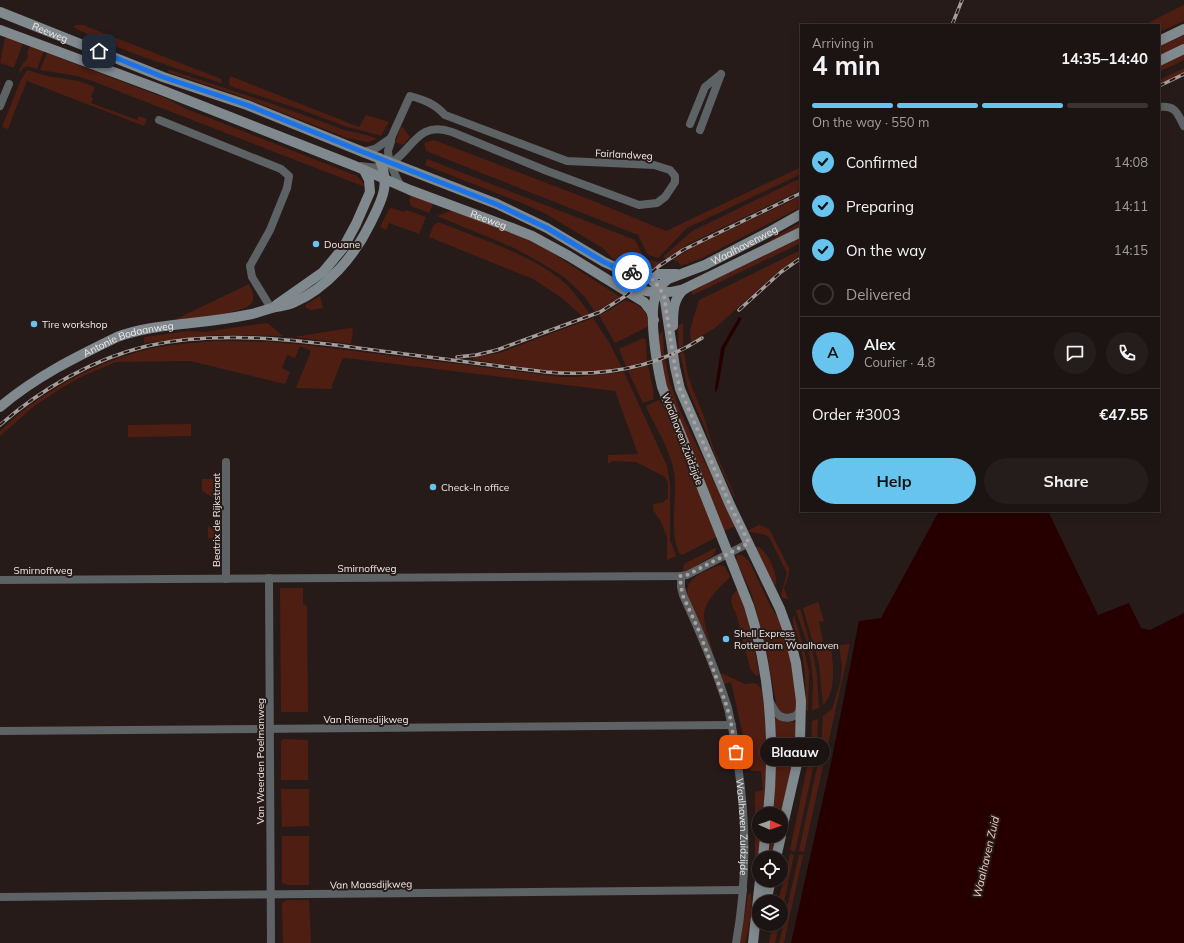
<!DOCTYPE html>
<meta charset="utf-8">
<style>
:root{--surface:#1c1412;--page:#251d1b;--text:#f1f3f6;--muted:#a09e9f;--line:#3a3332;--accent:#66c4ef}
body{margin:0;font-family:Mulish,sans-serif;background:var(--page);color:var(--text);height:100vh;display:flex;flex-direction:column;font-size:15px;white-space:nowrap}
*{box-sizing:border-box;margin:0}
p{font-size:13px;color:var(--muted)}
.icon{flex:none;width:22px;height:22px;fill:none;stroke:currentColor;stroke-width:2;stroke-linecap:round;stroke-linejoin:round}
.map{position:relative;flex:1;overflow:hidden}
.side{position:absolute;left:800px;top:24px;width:360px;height:488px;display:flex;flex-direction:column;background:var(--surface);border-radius:0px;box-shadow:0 2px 10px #0003,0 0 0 1px var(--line)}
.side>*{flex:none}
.needle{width:26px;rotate:92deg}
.tools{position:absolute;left:752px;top:807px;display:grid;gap:8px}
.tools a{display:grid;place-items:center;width:36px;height:36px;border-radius:50%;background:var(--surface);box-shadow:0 2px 10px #0003,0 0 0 1px var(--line);font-size:20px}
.pin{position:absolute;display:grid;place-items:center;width:34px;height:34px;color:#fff;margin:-17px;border-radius:8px;box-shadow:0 2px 6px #0006}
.courier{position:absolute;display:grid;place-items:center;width:40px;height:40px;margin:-20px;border:3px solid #1a73e8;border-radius:50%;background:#fff;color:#222;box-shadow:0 1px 5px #0007}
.bubble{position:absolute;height:28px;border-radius:14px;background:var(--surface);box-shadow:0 2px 10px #0003,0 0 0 1px var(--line);font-size:13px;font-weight:700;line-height:28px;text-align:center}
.head em{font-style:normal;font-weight:700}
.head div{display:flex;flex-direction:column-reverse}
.head{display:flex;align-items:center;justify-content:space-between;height:68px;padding:0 12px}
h1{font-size:26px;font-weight:700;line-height:30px}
.bar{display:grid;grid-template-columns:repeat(4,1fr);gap:6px 4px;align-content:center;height:48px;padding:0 12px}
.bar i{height:5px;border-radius:3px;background:var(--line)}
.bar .on{background:var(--accent)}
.bar p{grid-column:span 4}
.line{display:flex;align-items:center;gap:10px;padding:0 12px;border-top:1px solid var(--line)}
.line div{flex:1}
.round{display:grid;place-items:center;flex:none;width:42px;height:42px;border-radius:21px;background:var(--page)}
ol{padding:0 12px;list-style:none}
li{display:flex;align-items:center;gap:12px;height:44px}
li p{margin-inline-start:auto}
li .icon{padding:4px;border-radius:50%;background:var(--accent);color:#111;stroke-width:4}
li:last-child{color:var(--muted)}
li i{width:22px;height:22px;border:2px solid var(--line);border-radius:50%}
.primary-button{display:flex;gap:8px;margin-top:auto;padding:8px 12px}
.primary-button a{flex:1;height:46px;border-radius:24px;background:var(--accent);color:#111;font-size:16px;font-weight:700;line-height:46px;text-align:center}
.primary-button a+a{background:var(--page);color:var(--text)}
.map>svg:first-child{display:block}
.green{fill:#4f1e12}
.water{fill:#260000}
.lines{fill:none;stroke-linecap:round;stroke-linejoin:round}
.street{stroke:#5d6265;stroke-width:8}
.secondary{stroke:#80898e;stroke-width:10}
.rail-casing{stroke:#a79e9b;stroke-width:3.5}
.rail{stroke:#261b18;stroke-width:2;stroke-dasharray:6;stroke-linecap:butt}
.done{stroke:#aba29f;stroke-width:4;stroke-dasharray:0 7.2}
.route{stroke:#1a73e8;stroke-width:5}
.poi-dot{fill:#66c4ef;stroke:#261b18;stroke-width:1.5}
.labels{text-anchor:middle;stroke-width:4;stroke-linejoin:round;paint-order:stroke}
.street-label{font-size:10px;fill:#f2eae8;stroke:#261b18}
.poi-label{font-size:10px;fill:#f2eae8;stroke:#261b18;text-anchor:start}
.water-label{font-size:11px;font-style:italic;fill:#f4cbc0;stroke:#261b18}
</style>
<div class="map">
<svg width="1184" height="943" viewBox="0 0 1184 943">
<rect width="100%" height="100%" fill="#261b18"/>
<g class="green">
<polygon points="1184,5 1184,21 1159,32 1159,25 1144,25"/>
<path d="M76,25H83L221,79L222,81L221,83C173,67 117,50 73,27Z"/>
<polygon points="1184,33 1184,45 1159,57 1159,45"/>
<polygon points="5,37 23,43 14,67 12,67 0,63"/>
<polygon points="30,46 44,51 37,69 27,66 23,68 21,72 19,71 23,63 26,61 28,56 27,53"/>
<polygon points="47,53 157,95 168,99 184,108 357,176 364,184 365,187 92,81 77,76 40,70"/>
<polygon points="1184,54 1184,60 1159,72 1159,66"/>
<polygon points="1184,68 1184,72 1159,84 1159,80"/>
<polygon points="27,70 47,76 79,81 95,87 91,97 93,98 91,103 137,120 139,116 147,119 144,126 27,81 14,113 8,129 2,127 20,82"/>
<path d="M169,70C226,88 283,107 339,128C351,133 366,133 377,139L368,142L347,138L240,96L168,72Z"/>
<polygon points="230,76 359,127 366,115 389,122 381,136 364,131 347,127 299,109 230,86 229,82"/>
<polygon points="401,127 404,128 405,131 410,137 403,145 395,142"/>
<polygon points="434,140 586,198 666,231 801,167 801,174 687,228 658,258 648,255 638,235 426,151 424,143"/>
<polygon points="427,159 635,240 645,259 662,263 654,270 632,268 624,265 613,259 604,249 546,214 524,204 425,165"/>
<polygon points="801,178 801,190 688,244 666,259 663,257 692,231"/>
<polygon points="412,195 433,204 429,213 411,206 409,200"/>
<polygon points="801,196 801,207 702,258 681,266 677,261 672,260 693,247"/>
<polygon points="392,208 404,212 406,210 426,217 419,234 389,223 386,230 380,227 389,209"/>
<polygon points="453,210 521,237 551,252 620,297 595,312 585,297 564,277 538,261 512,247 437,216"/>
<path d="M438,222C479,238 524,252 559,278C572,288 582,303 591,316L585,319L562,298L533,279L429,237L433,226Z"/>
<polygon points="801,222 801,226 772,242 770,240"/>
<polygon points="801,237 801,243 693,295 691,291"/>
<polygon points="801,250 801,255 780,270 724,320 715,328 691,342 690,330 699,300"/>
<path d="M249,284C252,291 256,297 251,304C245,312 188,321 176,319Z"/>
<polygon points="320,296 323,308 311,310 306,308 305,305"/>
<path d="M625,300C640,305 648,310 649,326L615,343L599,315L610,310Z"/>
<path d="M593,318L609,342L621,366V368C573,379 521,366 473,360V357L499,353Z"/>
<polygon points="266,323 269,324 283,336 216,335 144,343 144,337 188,331 204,332"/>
<polygon points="683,323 683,346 679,348 678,326"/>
<polygon points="350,328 353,329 351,344 294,337"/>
<polygon points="663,332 664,355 659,357 659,334"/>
<polygon points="643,338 646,340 647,361 626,367 619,349"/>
<path d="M216,341L271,342L306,345L563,377H575L624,372L667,466L670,483V540L676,556L667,560V537L660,520L653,510V504L662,503L668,498V483L665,477L636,462L611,461V463H608V455L638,454L615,391L346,358H343L332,385V389L296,388L311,351L300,346L295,358L287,355L282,368L290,372L285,384L190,361L116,362L83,376L60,389L33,407L0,436V431C41,391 94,363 149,349C171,344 194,343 216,341Z"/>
<polygon points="684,352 688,376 693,390 703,414 713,447 735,496 734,497 714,453 706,431 688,389 680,354"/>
<polygon points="665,359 670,383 681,413 736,526 724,531 670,400 661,361"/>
<polygon points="648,365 654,394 653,396 654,399 643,403 628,371"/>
<path d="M659,400L666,411L717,537L682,555L680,554C668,533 678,497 674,472C670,449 656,428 646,407V406Z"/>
<polygon points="191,424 191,436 128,437 128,425"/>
<polygon points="220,478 220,502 202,491 202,479"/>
<path d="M759,525L769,529L789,568V574L784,588L788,599L782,598L781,595L787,573L769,537C763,533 753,533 747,531Z"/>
<polygon points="208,526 220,533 220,538 208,538"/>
<polygon points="717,547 714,555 711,557 684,572 683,571 684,564"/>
<path d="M755,547H759C769,554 777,573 776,584L773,586Z"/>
<path d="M737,555C743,554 747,559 750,563L771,607L782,624L790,650L797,704L796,710L792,714L783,713L777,708L766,648L751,592L736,561Z"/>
<path d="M721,565L725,567L730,577C720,587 704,601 704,616C704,627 711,644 714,656L688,598C683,578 702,573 717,566Z"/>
<polygon points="280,588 303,588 303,604 307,606 308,712 281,712"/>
<path d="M738,590C748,617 755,647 759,676L755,675L750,668L736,613C731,605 728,596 738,590Z"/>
<path d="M818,602L824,621L819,622L824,647L831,646C833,663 837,692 823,705L819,664L803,608Z"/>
<polygon points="800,609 813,653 817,675 819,708 813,710 812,710 813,681 811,663 806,640 796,611"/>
<path d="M794,615L803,645L809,672L808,711L805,710C806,684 806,664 798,639C796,631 790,622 794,615Z"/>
<polygon points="850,644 827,749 821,747 823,716 832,709 840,683 842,667 839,645"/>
<path d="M721,673L745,684L755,683L761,688C768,729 767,773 763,814H759V836H761L758,869H755V792L763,790L761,771H751L731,682L724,684Z"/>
<polygon points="775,717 782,721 797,722 794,757 781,814 772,814 773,720"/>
<polygon points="818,719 817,747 811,747 812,721"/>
<polygon points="283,739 308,740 308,780 281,780 281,742"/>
<polygon points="810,753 816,754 795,852 790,850"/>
<polygon points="820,753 826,753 804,852 799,851"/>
<polygon points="281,789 309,789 309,826 282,827"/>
<polygon points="282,836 309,836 309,885 288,885 282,883"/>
<polygon points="770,836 776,836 772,858 767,858"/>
<polygon points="790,854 794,855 781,916 781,902 778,902"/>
<polygon points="799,855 803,855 784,943 779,943"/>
<path d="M748,894H751C753,911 749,927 745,943H740Z"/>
<polygon points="287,900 309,900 311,943 283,943 282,903"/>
<polygon points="773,924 779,924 775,943 769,943"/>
</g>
<g class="water">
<polygon points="739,317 742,318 741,320 725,348 718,388 715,393 715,388 721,348"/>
<polygon points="939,511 1048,511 1098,615 1129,603 1141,628 1150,630 1184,613 1184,943 791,943 832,758 859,621 881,618"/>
</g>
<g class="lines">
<g class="street">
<polyline points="0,106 9,84"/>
<path d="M1159,107C1176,105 1177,113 1184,126"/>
<polyline points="159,120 281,169 289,176 287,188 270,230 250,266 252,277 271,308"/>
<polyline points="690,124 705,87 721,74"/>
<polyline points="700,130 721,74"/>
<polyline points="363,152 375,149 391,138"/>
<path d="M361,166C369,167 379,169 386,166C412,154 416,119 452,132L547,171L639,205L657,203L665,197L675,182V176L670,170L654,165L567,161L445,115C435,104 425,100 410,96L391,138C392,143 389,146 388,151C388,160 396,178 401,186"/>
<polyline points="226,462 226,579"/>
<path id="s1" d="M681,576V587L683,595C700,632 716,670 728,708C732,725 735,742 737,759C747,820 747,882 736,943"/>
<polyline points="269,578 271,943"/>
<polyline points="0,580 681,576 687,575 749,543"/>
<path d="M769,700C772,705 775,713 780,716C785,719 795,718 798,713C799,712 800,707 800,707"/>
<polyline points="0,731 732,725"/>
<polyline points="0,897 743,890"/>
</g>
<g class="secondary">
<path id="s2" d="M0,12L163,77L247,105L363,152L497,204L547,228L604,262L615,267L640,273L649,277L659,288L665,301L675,367L680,389L730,505L780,609L788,631L796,663L801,701L800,741L797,764L781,834"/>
<path id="s3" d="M0,30L159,89L355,166L410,190L512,228L532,236L569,256L644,302L651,311L654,320"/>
<polyline points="1159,41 1184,29"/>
<polyline points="1159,61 1184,49"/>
<polyline points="644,274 676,274"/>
<path d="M626,287C646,292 664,295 685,289"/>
<polyline points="276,305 323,272 343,248 356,224 370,192 369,180 364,170"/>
<path d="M673,326C673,312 673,299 684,289L801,232"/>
<path id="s4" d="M0,407C35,377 76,357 117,337C141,328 166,326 191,323C211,321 232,318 252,314C259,312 265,310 272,308C279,306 286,306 293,303C327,288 354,257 370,224C382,200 391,185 379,158"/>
<path id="s5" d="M768,814C775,745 770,672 749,606L662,387C657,365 648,315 656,294C658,287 663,283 668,279L705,265L769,232L801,214"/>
<polyline points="763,858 765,836"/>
<polyline points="776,858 781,836"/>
<polyline points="766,902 771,880"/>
<polyline points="753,943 760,880"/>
</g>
<g class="rail-casing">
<g id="rail">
<polyline points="952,25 962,0"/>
<polyline points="1159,86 1184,74"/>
<polyline points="739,310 781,272 801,258"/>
<polyline points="457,357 476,355 497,350 600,312 627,295 659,266 683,250 801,193"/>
<path d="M0,425C41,389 93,359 147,346C219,330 301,340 373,350C431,357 488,365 546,372C601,377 656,368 702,338"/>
</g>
</g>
<use href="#rail" class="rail"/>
</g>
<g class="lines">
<path class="done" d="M632,272C649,275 656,280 664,296L675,367L680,389L730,505L749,543L687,575L680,576L681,587L683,596L699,631L725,701L730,717L736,752"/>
<polyline class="route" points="99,51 163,77 247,105 363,152 496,204 547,228 604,262 615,267 632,272"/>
</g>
<g class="poi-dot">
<circle cx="316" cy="244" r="4"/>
<circle cx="34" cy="324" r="4"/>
<circle cx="433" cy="487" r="4"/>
<circle cx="726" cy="639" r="4"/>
</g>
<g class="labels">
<g class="street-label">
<text dy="4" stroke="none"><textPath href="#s2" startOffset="54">Reeweg</textPath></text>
<text transform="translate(624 154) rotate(3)" y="4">Fairlandweg</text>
<text dy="4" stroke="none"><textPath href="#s3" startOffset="524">Reeweg</textPath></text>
<text dy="4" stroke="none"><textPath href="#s5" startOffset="643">Waalhavenweg</textPath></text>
<text dy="4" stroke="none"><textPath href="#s4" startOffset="147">Antonie Bodaanweg</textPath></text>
<text transform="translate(683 439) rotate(69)" y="4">Waalhaven Zuidzijde</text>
<text transform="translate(216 520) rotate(-90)" y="4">Beatrix de Rijkstraat</text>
<text x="367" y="572">Smirnoffweg</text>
<text x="43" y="574">Smirnoffweg</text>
<text x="366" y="723">Van Riemsdijkweg</text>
<text transform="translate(260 761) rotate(-90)" y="4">Van Weerden Poelmanweg</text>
<text dy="4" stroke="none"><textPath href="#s1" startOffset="261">Waalhaven Zuidzijde</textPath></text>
<text transform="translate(371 884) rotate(-1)" y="4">Van Maasdijkweg</text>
</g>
<g class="poi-label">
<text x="324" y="248">Douane</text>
<text x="42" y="328">Tire workshop</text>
<text x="441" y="491">Check-In office</text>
<text x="734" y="637">Shell Express<tspan x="734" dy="12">Rotterdam Waalhaven</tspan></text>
</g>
<g class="water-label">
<text transform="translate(986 857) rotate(-77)" y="4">Waalhaven Zuid</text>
</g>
</g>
</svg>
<div class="tools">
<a><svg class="needle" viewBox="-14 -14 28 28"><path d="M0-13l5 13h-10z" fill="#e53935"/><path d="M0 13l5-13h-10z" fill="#a09e9f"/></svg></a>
<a><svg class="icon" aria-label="locate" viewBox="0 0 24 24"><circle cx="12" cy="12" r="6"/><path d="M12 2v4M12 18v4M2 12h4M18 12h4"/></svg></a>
<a><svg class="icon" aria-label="layers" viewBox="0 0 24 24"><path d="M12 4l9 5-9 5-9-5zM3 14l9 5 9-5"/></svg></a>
</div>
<div class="pin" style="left:736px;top:752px;background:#ea580c"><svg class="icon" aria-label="bag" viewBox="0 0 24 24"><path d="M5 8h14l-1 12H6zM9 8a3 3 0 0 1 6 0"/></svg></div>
<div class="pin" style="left:99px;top:51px;background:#1f2937"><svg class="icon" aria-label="home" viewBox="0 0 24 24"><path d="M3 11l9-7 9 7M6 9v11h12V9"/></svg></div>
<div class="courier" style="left:632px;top:272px"><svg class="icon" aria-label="bike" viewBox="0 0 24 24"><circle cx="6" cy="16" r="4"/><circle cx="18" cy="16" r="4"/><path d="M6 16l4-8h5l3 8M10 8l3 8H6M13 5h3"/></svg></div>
<div class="bubble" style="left:760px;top:738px;width:70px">Blaauw</div>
<section class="side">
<div class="head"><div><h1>4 min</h1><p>Arriving in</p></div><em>14:35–14:40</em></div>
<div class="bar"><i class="on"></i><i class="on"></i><i class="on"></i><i></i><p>On the way · 550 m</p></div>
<ol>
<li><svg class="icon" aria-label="check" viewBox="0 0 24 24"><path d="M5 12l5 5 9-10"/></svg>Confirmed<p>14:08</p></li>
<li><svg class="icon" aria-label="check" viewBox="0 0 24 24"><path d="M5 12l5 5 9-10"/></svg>Preparing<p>14:11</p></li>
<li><svg class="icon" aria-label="check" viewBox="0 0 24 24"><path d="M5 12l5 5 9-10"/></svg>On the way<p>14:15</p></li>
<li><i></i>Delivered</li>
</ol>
<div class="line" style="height:72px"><b class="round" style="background:var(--accent);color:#111">A</b><div><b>Alex</b><p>Courier · 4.8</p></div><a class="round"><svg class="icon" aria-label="chat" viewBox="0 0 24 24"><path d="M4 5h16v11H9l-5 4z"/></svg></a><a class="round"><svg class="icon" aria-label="phone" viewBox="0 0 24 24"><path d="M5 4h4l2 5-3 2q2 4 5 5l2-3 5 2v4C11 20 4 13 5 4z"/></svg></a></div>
<div class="line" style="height:52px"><div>Order #3003</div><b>€47.55</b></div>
<div class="primary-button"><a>Help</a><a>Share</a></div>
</section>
</div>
